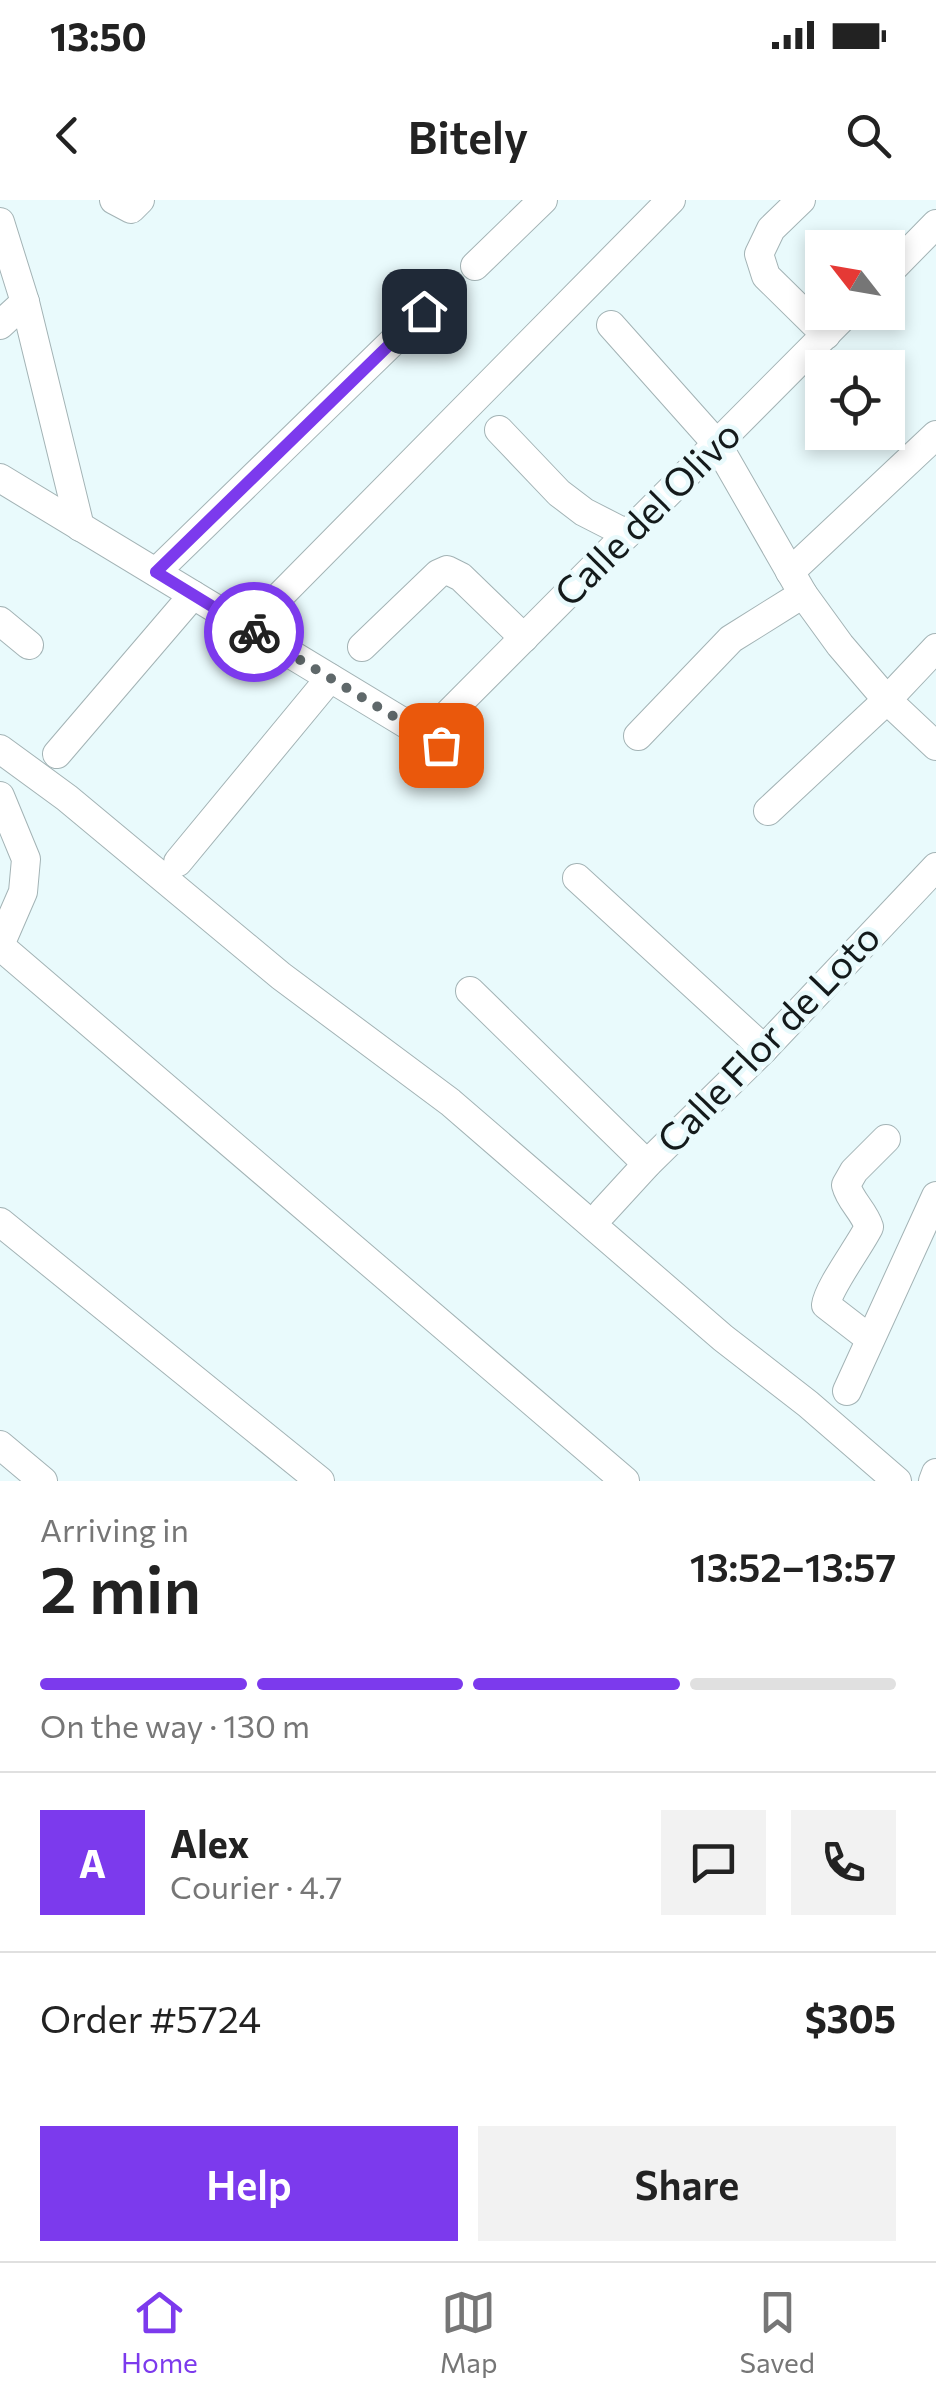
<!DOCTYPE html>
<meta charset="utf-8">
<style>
:root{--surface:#fff;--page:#f2f2f2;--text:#222;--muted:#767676;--line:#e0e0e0;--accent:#7c3aed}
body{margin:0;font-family:Commissioner,sans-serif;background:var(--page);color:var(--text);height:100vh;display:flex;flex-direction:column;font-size:38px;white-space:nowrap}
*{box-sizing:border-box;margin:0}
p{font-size:32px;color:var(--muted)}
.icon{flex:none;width:55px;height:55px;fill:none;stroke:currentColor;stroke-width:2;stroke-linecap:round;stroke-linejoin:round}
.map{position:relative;height:1281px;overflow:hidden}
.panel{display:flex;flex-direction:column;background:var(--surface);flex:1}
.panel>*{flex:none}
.needle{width:65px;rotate:301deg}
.buttons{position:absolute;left:805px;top:30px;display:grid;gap:20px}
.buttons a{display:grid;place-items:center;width:100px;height:100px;border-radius:0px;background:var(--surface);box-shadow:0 5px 15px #0003;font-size:50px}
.pin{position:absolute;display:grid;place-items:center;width:85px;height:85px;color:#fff;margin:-42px;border-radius:20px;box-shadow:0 5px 15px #0006}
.courier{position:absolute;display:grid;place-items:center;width:100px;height:100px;margin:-50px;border:8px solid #7c3aed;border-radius:50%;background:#fff;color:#222;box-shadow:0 2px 12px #0007}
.overview em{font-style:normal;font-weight:600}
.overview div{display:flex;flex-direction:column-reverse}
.overview{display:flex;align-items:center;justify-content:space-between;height:170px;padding:0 40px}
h1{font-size:65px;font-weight:600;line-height:75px}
.bar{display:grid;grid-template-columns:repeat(4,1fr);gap:15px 10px;align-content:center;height:120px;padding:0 40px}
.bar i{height:12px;border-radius:8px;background:var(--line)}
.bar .on{background:var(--accent)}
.bar p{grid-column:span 4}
.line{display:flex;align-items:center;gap:25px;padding:0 40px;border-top:2px solid var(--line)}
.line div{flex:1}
.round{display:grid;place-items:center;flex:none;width:105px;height:105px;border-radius:0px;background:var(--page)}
.action{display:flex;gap:20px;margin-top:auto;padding:20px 40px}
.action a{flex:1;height:115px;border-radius:0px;background:var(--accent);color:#fff;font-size:40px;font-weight:600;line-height:115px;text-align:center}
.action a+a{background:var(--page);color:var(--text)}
.status{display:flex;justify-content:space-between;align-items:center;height:70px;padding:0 50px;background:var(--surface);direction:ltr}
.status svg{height:28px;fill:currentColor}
header{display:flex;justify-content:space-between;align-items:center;height:130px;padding:0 40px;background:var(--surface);font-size:45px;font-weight:600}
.tab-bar{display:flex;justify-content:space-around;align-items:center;height:140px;border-top:2px solid var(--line);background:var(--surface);font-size:28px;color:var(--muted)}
.tab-bar a{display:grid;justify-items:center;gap:5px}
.tab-bar .on{color:var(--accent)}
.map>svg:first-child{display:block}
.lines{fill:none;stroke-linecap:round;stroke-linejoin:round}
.minor-casing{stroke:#a3b3b5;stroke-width:30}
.minor{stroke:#fff;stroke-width:28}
.done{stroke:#5f686a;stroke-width:10;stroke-dasharray:0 18}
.route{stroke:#7c3aed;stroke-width:12}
.labels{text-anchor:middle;stroke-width:9;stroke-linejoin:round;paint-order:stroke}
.street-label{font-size:38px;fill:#141a1b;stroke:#e9fafc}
</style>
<div class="status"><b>13:50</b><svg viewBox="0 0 49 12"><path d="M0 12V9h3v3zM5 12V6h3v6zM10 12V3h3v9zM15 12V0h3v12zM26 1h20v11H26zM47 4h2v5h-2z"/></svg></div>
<header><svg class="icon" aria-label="back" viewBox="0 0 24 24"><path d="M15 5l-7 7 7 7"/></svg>Bitely<svg class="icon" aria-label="search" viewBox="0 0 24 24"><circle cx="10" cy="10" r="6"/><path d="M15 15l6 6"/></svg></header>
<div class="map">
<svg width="936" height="1281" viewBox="0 0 936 1281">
<rect width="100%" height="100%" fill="#e9fafc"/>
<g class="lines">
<g class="minor-casing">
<g id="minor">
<polyline points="114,0 131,9 140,0"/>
<polyline points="801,0 771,29 759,54 766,76 826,135"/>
<polyline points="0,22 25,102 80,327"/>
<polyline points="475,66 543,0"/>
<polyline points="888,73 936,24"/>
<polyline points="0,125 25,102"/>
<polyline points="611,125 717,244 803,394 840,445 887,500 936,546"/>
<polyline points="499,230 559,293 584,312 627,334"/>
<polyline points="0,278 441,545"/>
<polyline points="156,372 451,85"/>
<polyline points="790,372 936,235"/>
<polyline points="272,404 671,0"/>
<polyline points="0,421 29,445"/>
<polyline points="362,447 438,374 447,370 461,377 524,438"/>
<polyline points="447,515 848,112"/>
<polyline points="638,536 731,439 803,394"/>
<polyline points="0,549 67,598 281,776 450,902 723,1138 808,1204 897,1281"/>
<polyline points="57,554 193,395"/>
<polyline points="0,596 26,659 23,692 0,745"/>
<polyline points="768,611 887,500 936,448"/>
<polyline points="178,662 330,478"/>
<polyline points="577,678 764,849"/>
<polyline points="0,746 625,1281"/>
<polyline points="470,791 647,964"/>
<polyline points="603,1012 647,964 764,849 936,667"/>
<polyline points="0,1022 320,1281"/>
<path d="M870,1139L826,1105C828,1088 859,1047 869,1027C864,1011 850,1001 846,985L854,971L886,939"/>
<polyline points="847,1191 936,996"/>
<polyline points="0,1245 43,1281"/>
<polyline points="933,1281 936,1273"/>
</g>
</g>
<use href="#minor" class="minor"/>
</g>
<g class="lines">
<polyline class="done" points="254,432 441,545"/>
<polyline class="route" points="254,432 156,372 424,111"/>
</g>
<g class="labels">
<g class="street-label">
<text transform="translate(648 314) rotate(-45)" y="13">Calle del Olivo</text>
<text transform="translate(769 839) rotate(-46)" y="13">Calle Flor de Loto</text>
</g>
</g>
</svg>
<div class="buttons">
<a><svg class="needle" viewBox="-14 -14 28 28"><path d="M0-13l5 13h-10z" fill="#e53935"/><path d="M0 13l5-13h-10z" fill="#767676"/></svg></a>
<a><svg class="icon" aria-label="locate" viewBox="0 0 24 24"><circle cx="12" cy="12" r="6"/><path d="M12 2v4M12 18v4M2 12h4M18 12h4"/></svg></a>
</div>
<div class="pin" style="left:441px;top:545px;background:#ea580c"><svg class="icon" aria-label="bag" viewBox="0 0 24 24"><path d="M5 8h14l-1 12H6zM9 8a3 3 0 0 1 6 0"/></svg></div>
<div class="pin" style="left:424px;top:111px;background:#1f2937"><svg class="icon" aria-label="home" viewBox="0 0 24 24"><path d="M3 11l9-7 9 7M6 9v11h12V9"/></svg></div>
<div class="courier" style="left:254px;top:432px"><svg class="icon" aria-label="bike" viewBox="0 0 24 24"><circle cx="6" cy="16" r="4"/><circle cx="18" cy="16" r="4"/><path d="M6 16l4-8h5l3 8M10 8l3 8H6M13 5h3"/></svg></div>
</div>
<section class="panel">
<div class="overview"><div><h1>2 min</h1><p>Arriving in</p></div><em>13:52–13:57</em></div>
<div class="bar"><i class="on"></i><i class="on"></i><i class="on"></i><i></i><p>On the way · 130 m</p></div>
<div class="line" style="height:180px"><b class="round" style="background:var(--accent);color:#fff">A</b><div><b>Alex</b><p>Courier · 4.7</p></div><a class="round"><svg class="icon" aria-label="chat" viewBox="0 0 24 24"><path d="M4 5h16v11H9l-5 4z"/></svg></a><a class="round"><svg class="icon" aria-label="phone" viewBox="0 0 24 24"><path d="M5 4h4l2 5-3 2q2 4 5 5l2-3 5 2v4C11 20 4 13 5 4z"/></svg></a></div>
<div class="line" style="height:130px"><div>Order #5724</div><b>$305</b></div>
<div class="action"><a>Help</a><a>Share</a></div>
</section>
<nav class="tab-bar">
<a class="on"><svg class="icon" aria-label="home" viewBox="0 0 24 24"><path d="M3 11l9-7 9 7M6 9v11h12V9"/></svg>Home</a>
<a><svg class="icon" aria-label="map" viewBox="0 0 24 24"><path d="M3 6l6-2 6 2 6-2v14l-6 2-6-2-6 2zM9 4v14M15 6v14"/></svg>Map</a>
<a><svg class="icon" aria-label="saved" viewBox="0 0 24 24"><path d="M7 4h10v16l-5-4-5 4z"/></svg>Saved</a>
</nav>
